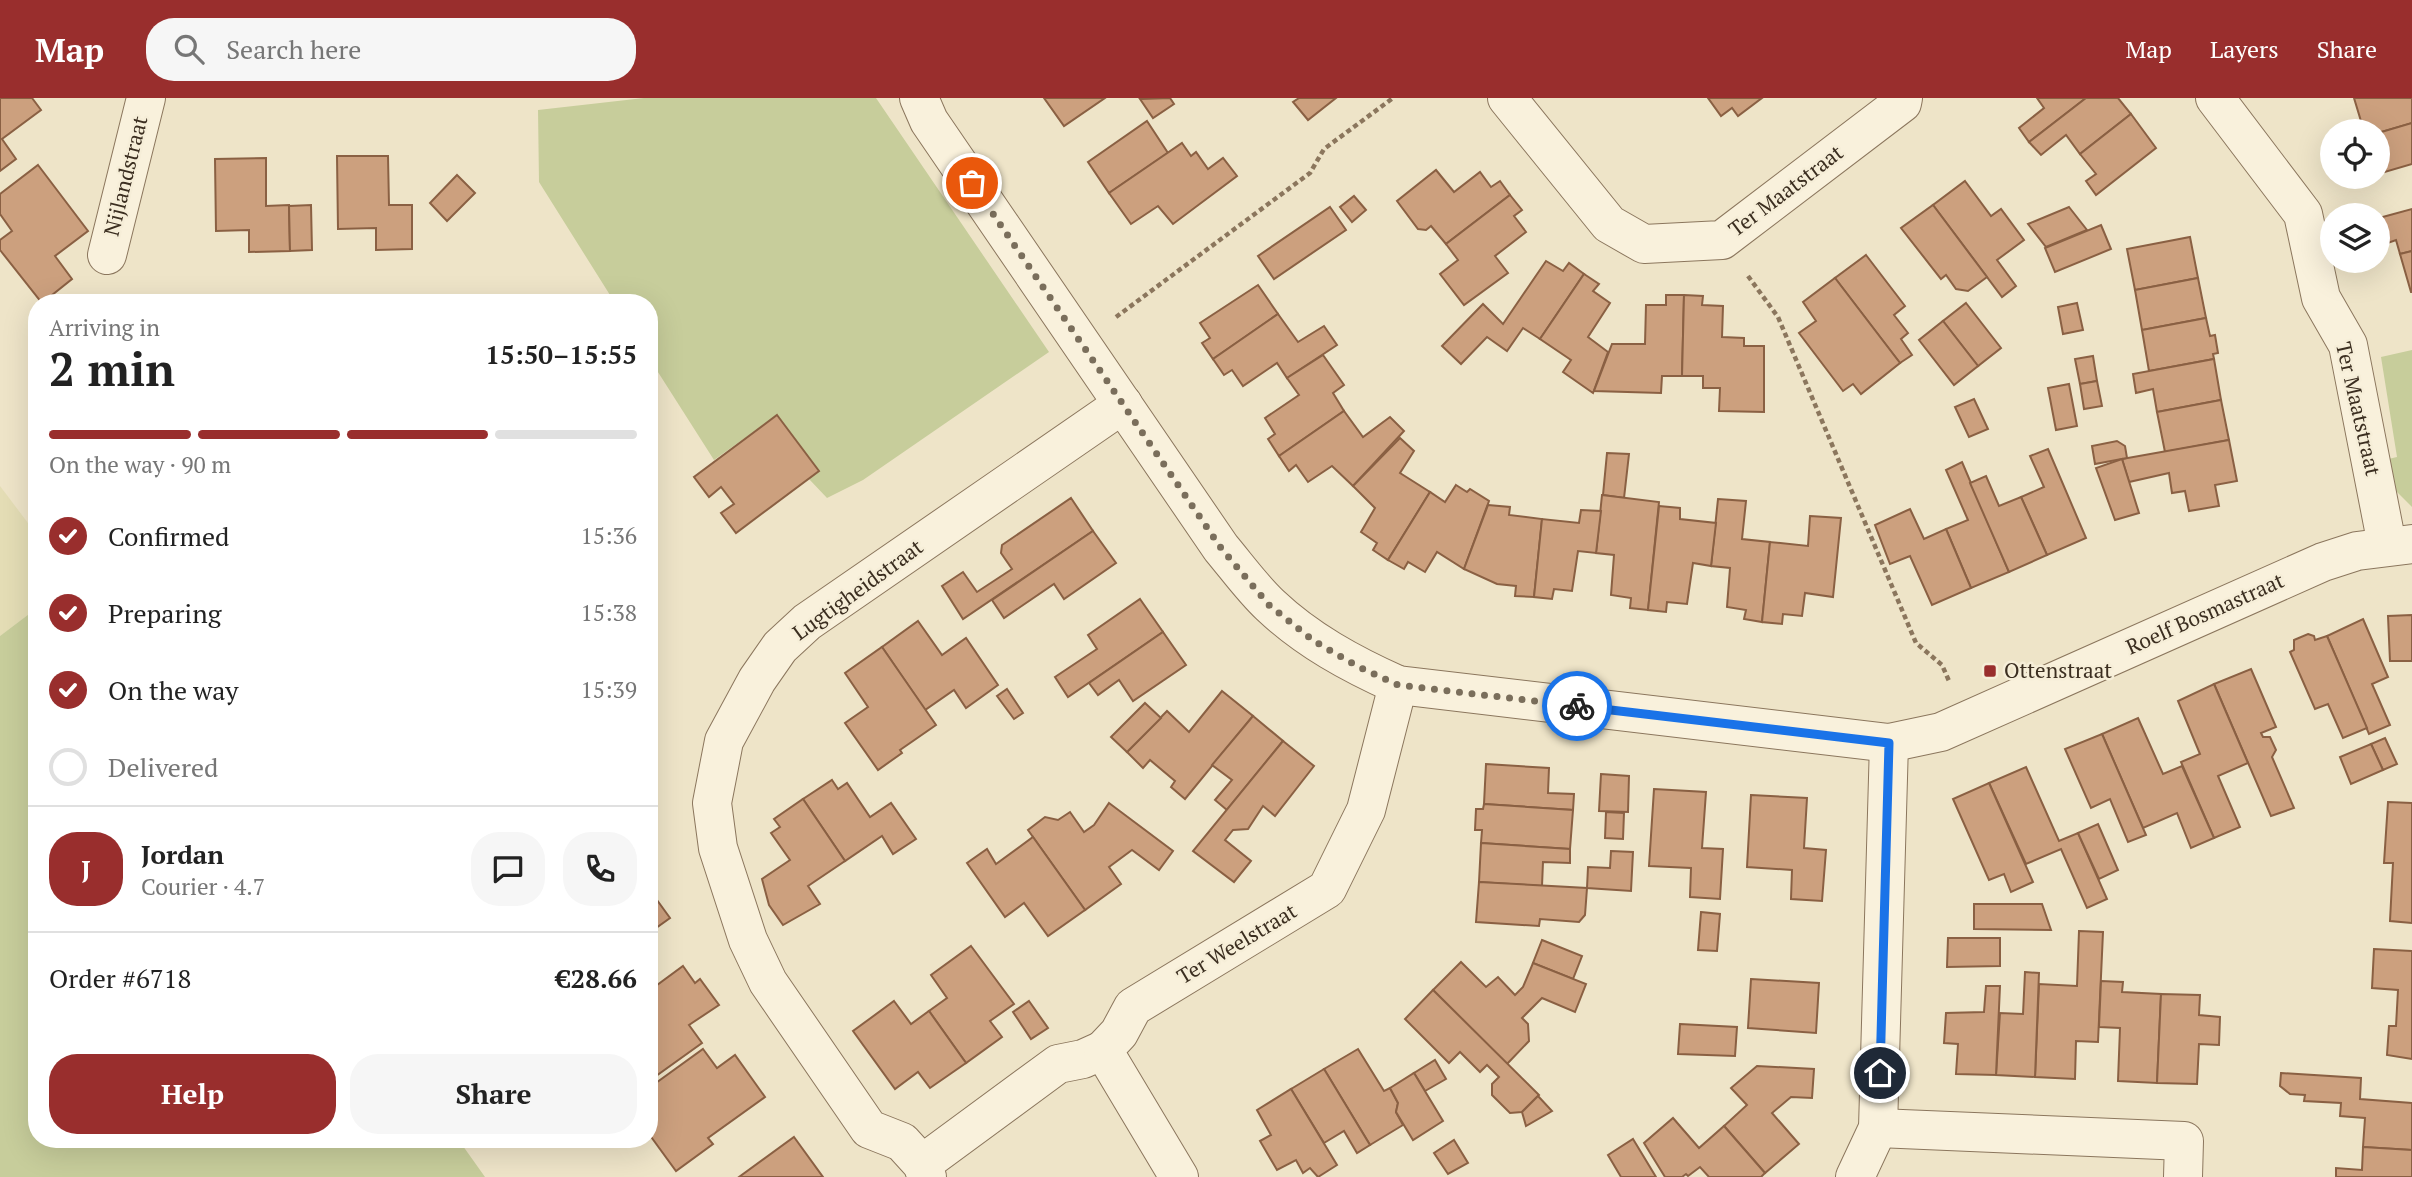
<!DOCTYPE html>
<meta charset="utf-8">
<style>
:root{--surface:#fff;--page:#f6f6f6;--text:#222;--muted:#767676;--line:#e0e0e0;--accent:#992e2d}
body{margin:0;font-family:"PT Serif",serif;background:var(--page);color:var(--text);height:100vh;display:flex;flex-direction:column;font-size:26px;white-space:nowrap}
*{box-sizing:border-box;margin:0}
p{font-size:23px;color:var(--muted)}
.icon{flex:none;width:38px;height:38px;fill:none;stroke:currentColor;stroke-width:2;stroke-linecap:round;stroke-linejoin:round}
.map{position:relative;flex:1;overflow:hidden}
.side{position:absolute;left:28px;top:196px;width:630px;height:854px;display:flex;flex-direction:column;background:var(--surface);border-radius:28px;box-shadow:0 7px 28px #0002}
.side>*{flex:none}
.controls{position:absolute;left:2320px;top:21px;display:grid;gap:14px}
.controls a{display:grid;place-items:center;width:70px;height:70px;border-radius:50%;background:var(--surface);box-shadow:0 7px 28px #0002;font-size:35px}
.pin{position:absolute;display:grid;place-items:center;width:60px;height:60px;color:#fff;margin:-30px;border:4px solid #fff;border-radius:50%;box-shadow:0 2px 7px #0007}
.courier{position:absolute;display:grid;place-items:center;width:70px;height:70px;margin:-35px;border:5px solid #1a73e8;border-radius:50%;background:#fff;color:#222;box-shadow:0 2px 9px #0007}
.head em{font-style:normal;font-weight:700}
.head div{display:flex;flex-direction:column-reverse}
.head{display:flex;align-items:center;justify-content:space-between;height:119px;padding:0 21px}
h1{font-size:46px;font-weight:700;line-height:52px}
.bar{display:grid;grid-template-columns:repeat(4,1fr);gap:10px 7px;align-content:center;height:84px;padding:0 21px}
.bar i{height:9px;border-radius:5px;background:var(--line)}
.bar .on{background:var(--accent)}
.bar p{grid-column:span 4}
.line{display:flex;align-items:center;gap:18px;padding:0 21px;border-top:2px solid var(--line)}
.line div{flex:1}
.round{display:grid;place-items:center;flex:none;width:74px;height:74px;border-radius:28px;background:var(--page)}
ol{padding:0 21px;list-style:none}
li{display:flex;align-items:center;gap:21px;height:77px}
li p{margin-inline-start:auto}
li .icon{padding:7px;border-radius:50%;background:var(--accent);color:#fff;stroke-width:4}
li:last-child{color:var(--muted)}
li i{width:38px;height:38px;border:4px solid var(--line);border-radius:50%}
.cta{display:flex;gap:14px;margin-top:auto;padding:14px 21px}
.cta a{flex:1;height:80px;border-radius:28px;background:var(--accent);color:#fff;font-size:28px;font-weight:700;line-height:80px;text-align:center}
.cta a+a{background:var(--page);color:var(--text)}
header{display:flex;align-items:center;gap:42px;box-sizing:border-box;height:98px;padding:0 35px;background:var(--accent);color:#fff}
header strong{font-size:33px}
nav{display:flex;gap:38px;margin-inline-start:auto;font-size:24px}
.search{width:490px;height:63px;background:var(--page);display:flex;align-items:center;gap:18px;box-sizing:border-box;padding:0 24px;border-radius:28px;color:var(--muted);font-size:26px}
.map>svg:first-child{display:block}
.farmland{fill:#e4ddb5}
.green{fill:#c7cd9b}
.building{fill:#cca07e;stroke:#8a6043;stroke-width:2}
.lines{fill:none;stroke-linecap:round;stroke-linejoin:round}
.minor-casing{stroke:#8b765d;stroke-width:40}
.tertiary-casing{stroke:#8b765d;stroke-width:40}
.path{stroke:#8b765d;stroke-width:4.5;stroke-dasharray:5 3.5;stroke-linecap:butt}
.minor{stroke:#f9f1dc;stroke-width:38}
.tertiary{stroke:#f9f1dc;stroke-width:38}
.done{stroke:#7a6e5b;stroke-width:7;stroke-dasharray:0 12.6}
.route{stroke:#1a73e8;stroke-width:9}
.poi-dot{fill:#992e2d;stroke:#f6eed8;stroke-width:2.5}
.labels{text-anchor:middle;stroke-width:5;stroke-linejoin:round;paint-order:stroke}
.street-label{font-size:21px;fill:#3b2e20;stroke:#f6eed8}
.poi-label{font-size:21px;fill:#3b2e20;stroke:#f6eed8;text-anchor:start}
</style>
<header>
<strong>Map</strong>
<div class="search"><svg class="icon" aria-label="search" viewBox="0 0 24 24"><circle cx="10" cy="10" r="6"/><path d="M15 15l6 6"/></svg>Search here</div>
<nav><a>Map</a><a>Layers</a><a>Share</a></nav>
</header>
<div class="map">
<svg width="2412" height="1079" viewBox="0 0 2412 1079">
<rect width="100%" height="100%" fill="#eee4c8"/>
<polygon class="farmland" points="0,388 37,437 37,510 0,538"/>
<g class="green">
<polygon points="644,0 876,0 1049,254 863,382 827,400 809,381 767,324 714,362 649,260 649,205 615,205 539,84 538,12"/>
<polygon points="2412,252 2412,409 2395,392 2384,362 2397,359 2381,259"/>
<polygon points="37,510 37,1041 458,1041 485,1079 0,1079 0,538"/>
</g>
<g class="building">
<polygon points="0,0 32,0 41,12 2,41 16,61 0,73"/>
<polygon points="1044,0 1105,0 1064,28"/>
<polygon points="1170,0 1174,6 1153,20 1140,1"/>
<polygon points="1299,0 1336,0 1308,22 1293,4"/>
<polygon points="1708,0 1762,0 1738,18 1732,10 1721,18"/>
<polygon points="2037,0 2086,0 2029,44 2019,30 2044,10"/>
<polygon points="2086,0 2118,0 2131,16 2080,56 2066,37 2041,57 2029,44"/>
<polygon points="2354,0 2412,0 2412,25 2378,35 2364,33"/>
<polygon points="2131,16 2156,50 2096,97 2086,83 2096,76 2080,56"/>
<polygon points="1147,23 1168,55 1109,95 1088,64"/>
<polygon points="2412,25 2412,66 2378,76 2378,35"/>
<polygon points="1182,45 1191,58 1196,54 1208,71 1223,60 1237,78 1173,126 1158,108 1131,126 1109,95"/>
<polygon points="337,58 388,58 389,107 412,107 412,151 376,152 376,130 338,131"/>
<polygon points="266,60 266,108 289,107 290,153 249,154 249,132 216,133 215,61"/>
<polygon points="38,67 88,133 55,158 72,181 42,205 0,152 0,142 12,133 0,116 0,96"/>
<polygon points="1436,72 1454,94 1480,74 1491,89 1500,83 1510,97 1446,146 1431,128 1426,132 1418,131 1397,103"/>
<polygon points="457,77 475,95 447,123 430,105"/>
<polygon points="1965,83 1991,118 2001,111 2024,142 1997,162 2016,188 2002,199 1933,107"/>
<polygon points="1510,97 1522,112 1514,118 1526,134 1495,158 1508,175 1464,207 1440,176 1458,162 1446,146"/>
<polygon points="1354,98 1366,112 1352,124 1340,109"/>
<polygon points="311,107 312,152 290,153 289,108"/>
<polygon points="1933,107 1987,179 1968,193 1956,191 1946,177 1941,181 1901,130"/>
<polygon points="1330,109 1346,132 1274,181 1258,158"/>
<polygon points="2069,109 2087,132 2046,149 2028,126"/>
<polygon points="2412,111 2412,153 2400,156 2396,142 2385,146 2379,120"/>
<polygon points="2101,127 2111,151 2055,174 2045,150"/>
<polygon points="2190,139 2198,180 2135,192 2127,151"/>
<polygon points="2412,153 2412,194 2411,194 2400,156"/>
<polygon points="1866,157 1905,208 1894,217 1908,235 1901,241 1912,257 1900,265 1835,180"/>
<polygon points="1546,163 1563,173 1569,165 1584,176 1540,241 1523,230 1507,253 1487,239 1461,266 1442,248 1483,206 1503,226"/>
<polygon points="1584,176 1599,186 1593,193 1610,205 1588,239 1608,254 1593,295 1563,274 1571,262 1540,241"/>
<polygon points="1835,180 1900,265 1861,296 1853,286 1843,293 1799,235 1816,223 1803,204"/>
<polygon points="2198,180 2206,220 2142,232 2135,192"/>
<polygon points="1258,187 1278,216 1213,261 1202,245 1210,240 1200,225"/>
<polygon points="1666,197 1684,197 1682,278 1662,278 1661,295 1594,293 1612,246 1645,246 1646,207 1666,207"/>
<polygon points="1684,197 1703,198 1702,207 1723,208 1722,239 1744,240 1744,248 1764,248 1764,314 1719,313 1720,290 1703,290 1703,278 1682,278"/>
<polygon points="1966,205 2001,250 1978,268 1943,223"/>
<polygon points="2077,205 2083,232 2063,236 2058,209"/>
<polygon points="1278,216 1298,244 1324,228 1337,247 1287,280 1277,265 1243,288 1232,272 1224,277 1213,261"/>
<polygon points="2206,220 2210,238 2215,237 2218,255 2213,256 2214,261 2149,273 2142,232"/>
<polygon points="1943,223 1978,268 1954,287 1919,242"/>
<polygon points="1323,257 1344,287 1333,295 1344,313 1279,358 1268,341 1275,336 1265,320 1299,297 1287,280"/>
<polygon points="2093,258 2097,283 2080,286 2075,261"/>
<polygon points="2214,261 2221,302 2157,314 2153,291 2136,295 2133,276"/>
<polygon points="2097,283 2102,308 2084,311 2080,286"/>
<polygon points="2069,286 2077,328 2056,332 2048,290"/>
<polygon points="1974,301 1988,331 1969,339 1955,309"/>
<polygon points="2221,302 2229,342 2165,354 2157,314"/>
<polygon points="1344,313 1363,339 1390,319 1404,333 1353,388 1332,368 1308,384 1296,367 1289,373 1279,358"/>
<polygon points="777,317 819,373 736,435 721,415 734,406 721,389 709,399 694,379"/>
<polygon points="1400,340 1414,353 1400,375 1430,394 1388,462 1373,452 1377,445 1361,434 1375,410 1353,388"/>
<polygon points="2229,342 2237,383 2215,387 2219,408 2189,413 2185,393 2172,395 2169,375 2129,384 2122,361"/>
<polygon points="2117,343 2125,348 2127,360 2095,366 2092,348"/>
<polygon points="2048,351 2086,440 2047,457 2021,399 2044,389 2030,358"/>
<polygon points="1607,355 1629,356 1624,400 1603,397"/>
<polygon points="2122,361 2139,415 2115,422 2096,370"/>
<polygon points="1962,364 2009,474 1971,490 1946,431 1968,422 1946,372"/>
<polygon points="1986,378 1999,408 2021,399 2047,457 2009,474 1970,385"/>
<polygon points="1456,387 1467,394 1470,391 1489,403 1464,471 1437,454 1425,474 1408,464 1404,471 1388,462 1430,394 1445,404"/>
<polygon points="1602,397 1659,404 1648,512 1630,510 1631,500 1611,497 1614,457 1596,455"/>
<polygon points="1071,400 1093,433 963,521 942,488 963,474 977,494 1012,471 1001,455 1002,447"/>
<polygon points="1718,401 1746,403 1742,441 1770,444 1762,524 1744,521 1746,512 1727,509 1730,470 1711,468"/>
<polygon points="1488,407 1510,409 1509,417 1542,421 1534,499 1515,498 1516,488 1497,486 1464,471"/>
<polygon points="1659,408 1680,410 1680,421 1716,425 1711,468 1693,465 1687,506 1667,504 1666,514 1648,512"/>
<polygon points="1910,411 1924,441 1946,431 1971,490 1932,507 1910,458 1890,466 1875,427"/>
<polygon points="1581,412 1601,413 1596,455 1578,453 1572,493 1554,491 1552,501 1534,499 1542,421 1579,425"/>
<polygon points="1810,418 1841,420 1833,499 1805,495 1802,518 1783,516 1782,526 1762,524 1770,444 1808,448"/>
<polygon points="1093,433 1116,465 1064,501 1054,486 1004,520 992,502"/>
<polygon points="1140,501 1163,534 1068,599 1055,579 1097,551 1088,537"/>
<polygon points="2412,517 2412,563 2390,563 2388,518"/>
<polygon points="2363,521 2388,579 2372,586 2390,627 2369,636 2327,538"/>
<polygon points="918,523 942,557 966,540 998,587 966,610 954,592 925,612 882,549"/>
<polygon points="1163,534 1186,567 1133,603 1119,582 1098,597 1089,585"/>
<polygon points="2308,536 2314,538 2315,542 2327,538 2367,630 2343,640 2328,606 2315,611 2290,554 2294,552 2294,542"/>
<polygon points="882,549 936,627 900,652 902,655 878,672 845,625 868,609 845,575"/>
<polygon points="2251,571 2276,629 2261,635 2263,639 2270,639 2276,652 2272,659 2294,710 2271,718 2214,586"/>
<polygon points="2214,586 2248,665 2218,678 2240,729 2214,740 2181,664 2200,656 2178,603"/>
<polygon points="1007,591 1023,615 1014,621 997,598"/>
<polygon points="1222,593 1253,618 1185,701 1171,689 1175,683 1150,662 1143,670 1127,654 1167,613 1189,634"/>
<polygon points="1145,605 1161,620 1127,654 1111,639"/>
<polygon points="1253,618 1283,643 1227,712 1215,702 1232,682 1212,667"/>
<polygon points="2138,620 2163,676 2182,668 2214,740 2191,750 2177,715 2143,730 2102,636"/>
<polygon points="2102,636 2146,737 2128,744 2110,701 2091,710 2065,651"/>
<polygon points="2385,640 2397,666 2383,672 2371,646"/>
<polygon points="1283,643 1314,668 1275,718 1263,708 1248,731 1233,732 1225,742 1251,763 1234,784 1193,753"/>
<polygon points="2371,646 2383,672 2351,686 2340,659"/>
<polygon points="1486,666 1549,670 1548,695 1574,696 1573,712 1484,706"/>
<polygon points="2026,669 2059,743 2078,735 2107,801 2087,810 2061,751 2026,766 1989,685"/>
<polygon points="1601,676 1629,678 1628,714 1599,713"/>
<polygon points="832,682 838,691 847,685 870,719 891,705 916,741 893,756 882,738 845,763 803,701"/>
<polygon points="1989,685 2033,784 2011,794 2004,776 1989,782 1953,701"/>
<polygon points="1654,691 1706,694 1702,750 1723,751 1720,801 1690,799 1691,770 1649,768"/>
<polygon points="1751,697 1807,700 1804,750 1826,752 1822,803 1791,801 1792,772 1747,769"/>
<polygon points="803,701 845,763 808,788 820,806 783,827 769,807 762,781 790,762 771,735 780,729 774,721"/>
<polygon points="2388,704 2412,705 2412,825 2390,823 2393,765 2384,765"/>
<polygon points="1109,705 1173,753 1159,772 1132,752 1109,769 1121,786 1085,812 1028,732 1045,719 1058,722 1070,714 1084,734 1094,727"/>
<polygon points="1484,706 1573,712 1570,751 1481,745 1482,732 1475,732 1476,711 1483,711"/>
<polygon points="1606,714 1624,715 1623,741 1605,740"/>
<polygon points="2098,726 2118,772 2099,781 2078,735"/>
<polygon points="1033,739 1085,812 1048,838 1024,805 1005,819 967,765 987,751 996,766"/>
<polygon points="1481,745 1570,751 1570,765 1543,764 1542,788 1479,784"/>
<polygon points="1611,753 1633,754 1631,793 1587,790 1588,769 1610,770"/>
<polygon points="1479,784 1587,790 1585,817 1579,824 1540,821 1539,828 1476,824"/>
<polygon points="649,791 670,820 649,835"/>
<polygon points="1974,806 2042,806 2051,832 1974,831"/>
<polygon points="1701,814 1720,816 1717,853 1698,852"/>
<polygon points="2079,833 2103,834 2098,944 2076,943 2075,981 2035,979 2039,886 2077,888"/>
<polygon points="1948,840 2000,840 2000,868 1947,869"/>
<polygon points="1542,842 1582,858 1573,881 1533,865"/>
<polygon points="971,848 1014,906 990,923 1002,939 966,965 929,913 947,900 931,877"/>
<polygon points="2374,851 2412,853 2412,961 2387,957 2389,928 2396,928 2398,892 2372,890"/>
<polygon points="1461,864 1486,889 1498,879 1515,897 1523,889 1533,865 1586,886 1575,914 1542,900 1522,920 1528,926 1529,943 1507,966 1433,892"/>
<polygon points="683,868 695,885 700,881 719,907 689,927 702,945 649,983 649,893"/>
<polygon points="2025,874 2039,875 2035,979 1996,977 2000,915 2023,916"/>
<polygon points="1751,881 1819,885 1816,935 1748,930"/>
<polygon points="2101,883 2123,884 2122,894 2161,896 2157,985 2118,983 2120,930 2099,929"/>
<polygon points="1986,888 2000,888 1996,977 1956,976 1958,946 1944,945 1946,915 1984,914"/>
<polygon points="1433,892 1539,997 1522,1014 1510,1015 1492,997 1492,986 1499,979 1487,967 1480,974 1460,954 1449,965 1405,921"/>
<polygon points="2161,896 2200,897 2199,917 2220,919 2219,947 2199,946 2197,986 2157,985"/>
<polygon points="894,903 911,926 929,913 966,965 930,990 918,974 895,991 853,933"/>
<polygon points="1029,903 1048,930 1031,941 1013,914"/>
<polygon points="1680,926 1737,929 1735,958 1678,956"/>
<polygon points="703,951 717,970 735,957 765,999 708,1040 713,1046 676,1073 649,1036 649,990"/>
<polygon points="1358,951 1384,993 1390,990 1398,1005 1396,1014 1403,1027 1370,1047 1324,971"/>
<polygon points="1435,962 1446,981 1425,993 1414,975"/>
<polygon points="1757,968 1814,971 1812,1000 1791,999 1772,1015 1799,1046 1765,1075 1724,1028 1747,1007 1731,990"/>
<polygon points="1324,971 1370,1047 1357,1055 1344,1033 1324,1045 1291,991"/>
<polygon points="1414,975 1443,1023 1413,1042 1396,1014 1398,1005 1390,990"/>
<polygon points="2281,975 2361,980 2360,1001 2412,1005 2412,1052 2363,1049 2365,1020 2340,1018 2341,1005 2304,1003 2305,997 2290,996 2280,988"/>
<polygon points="1291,991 1337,1067 1318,1079 1310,1070 1303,1075 1296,1062 1277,1072 1260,1043 1271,1037 1257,1012"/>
<polygon points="1538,998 1552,1013 1526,1028 1522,1014"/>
<polygon points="1673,1020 1699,1050 1724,1028 1765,1075 1761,1079 1709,1079 1700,1069 1688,1078 1686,1076 1682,1079 1665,1079 1644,1045"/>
<polygon points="794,1039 823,1079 739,1079"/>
<polygon points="1633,1041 1656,1079 1621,1079 1608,1057"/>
<polygon points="1454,1042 1468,1065 1448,1076 1434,1055"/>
<polygon points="2363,1049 2412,1052 2412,1079 2336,1079 2336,1070 2362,1072"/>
</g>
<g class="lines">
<g class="minor-casing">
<g id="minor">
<polyline points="1507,0 1609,126 1644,146 1722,142 1902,5 1903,0"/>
<polyline points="2215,0 2303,116 2321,200 2348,247 2387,447"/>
<polyline points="107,157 146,0"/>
<polyline points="1878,1030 2184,1043 2183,1079"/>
<polyline points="922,1066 1058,966 1083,961 1103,952"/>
<polyline points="927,1079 922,1066 902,1044 869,1031 768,884 748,842 718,750 712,705 724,643 757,582 780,549 807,524 1123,306"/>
<polyline points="1179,1079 1103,952 1119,935 1133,909 1327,791 1366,712 1398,587"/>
<polyline points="1855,1079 1878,1030 1889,645"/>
</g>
</g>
<g class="tertiary-casing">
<path id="tertiary" d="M919,0L929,23L1221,450C1237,469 1252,490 1270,507C1307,542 1351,566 1398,587L1889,645L1941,634L2323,464L2357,453L2412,446"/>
</g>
<g class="path">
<polyline points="1748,178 1778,219 1916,545 1942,567 1949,583"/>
<polyline points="1116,219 1310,75 1324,51 1393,0"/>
</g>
<use href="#minor" class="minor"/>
<use href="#tertiary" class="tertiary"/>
</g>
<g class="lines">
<polyline class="done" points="972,85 1221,450 1269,507 1314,543 1357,568 1398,587 1577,608"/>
<polyline class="route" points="1577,608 1889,645 1880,975"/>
</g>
<rect class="poi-dot" x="1983" y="566" width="14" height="14" rx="3.5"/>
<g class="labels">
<g class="street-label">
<text transform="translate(126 78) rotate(-76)" y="7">Nijlandstraat</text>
<text transform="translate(1786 93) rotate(-37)" y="7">Ter Maatstraat</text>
<text transform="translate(2358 311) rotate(77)" y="7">Ter Maatstraat</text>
<text transform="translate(858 492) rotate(-36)" y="7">Lugtigheidstraat</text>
<text transform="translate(2205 516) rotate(-24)" y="7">Roelf Bosmastraat</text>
<text transform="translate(1237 846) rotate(-31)" y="7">Ter Weelstraat</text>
</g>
<g class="poi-label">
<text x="2004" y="580">Ottenstraat</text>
</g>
</g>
</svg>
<div class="controls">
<a><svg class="icon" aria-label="locate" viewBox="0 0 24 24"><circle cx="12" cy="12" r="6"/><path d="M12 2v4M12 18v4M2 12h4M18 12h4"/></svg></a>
<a><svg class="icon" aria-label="layers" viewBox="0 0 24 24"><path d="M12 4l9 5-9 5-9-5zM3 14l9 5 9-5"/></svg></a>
</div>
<div class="pin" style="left:972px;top:85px;background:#ea580c"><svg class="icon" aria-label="bag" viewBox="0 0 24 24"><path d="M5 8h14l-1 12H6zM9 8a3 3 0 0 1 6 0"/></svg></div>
<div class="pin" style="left:1880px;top:975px;background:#1f2937"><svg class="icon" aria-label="home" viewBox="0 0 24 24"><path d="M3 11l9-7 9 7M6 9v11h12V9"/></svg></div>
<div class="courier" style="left:1577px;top:608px"><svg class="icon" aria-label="bike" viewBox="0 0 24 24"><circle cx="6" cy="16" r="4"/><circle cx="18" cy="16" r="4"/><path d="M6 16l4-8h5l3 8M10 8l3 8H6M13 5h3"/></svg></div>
<section class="side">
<div class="head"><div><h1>2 min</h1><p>Arriving in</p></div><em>15:50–15:55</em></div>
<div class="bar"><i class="on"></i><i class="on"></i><i class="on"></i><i></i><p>On the way · 90 m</p></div>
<ol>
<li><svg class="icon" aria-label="check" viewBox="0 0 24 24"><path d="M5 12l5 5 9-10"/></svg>Confirmed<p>15:36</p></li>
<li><svg class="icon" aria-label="check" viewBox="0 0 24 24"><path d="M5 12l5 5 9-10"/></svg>Preparing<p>15:38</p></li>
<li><svg class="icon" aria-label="check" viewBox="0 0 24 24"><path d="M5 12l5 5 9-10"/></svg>On the way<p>15:39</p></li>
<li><i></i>Delivered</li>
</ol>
<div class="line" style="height:126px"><b class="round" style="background:var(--accent);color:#fff">J</b><div><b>Jordan</b><p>Courier · 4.7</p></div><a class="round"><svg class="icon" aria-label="chat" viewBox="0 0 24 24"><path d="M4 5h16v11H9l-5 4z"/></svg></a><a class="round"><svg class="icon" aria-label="phone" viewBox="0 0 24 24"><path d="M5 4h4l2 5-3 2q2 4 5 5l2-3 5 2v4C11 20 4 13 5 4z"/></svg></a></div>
<div class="line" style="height:91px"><div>Order #6718</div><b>€28.66</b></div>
<div class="cta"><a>Help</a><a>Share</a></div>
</section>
</div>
